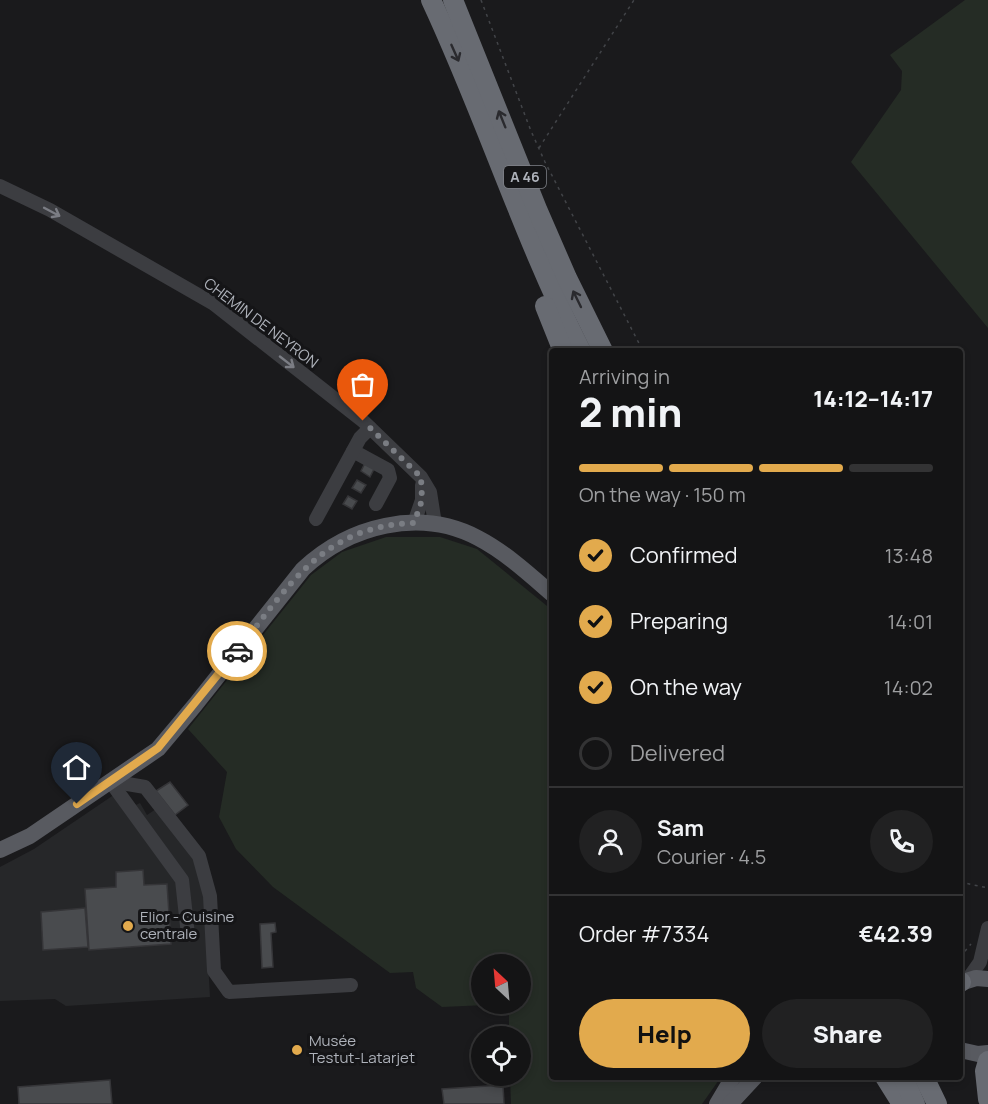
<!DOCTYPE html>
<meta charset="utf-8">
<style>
:root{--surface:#141415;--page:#212122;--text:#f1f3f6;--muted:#9d9ea0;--line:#333334;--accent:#e2aa4d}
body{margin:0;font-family:Manrope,sans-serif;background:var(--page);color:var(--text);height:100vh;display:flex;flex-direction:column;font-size:22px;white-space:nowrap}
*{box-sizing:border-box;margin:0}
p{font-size:20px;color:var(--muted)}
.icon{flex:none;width:33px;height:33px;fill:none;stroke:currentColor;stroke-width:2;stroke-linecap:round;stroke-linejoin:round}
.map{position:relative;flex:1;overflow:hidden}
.sheet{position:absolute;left:549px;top:348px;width:414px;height:732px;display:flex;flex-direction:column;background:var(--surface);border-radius:6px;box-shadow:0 3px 9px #0003,0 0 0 2px var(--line)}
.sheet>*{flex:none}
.needle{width:39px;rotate:334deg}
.controls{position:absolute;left:471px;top:954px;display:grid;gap:12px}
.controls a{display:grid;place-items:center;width:60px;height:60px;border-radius:50%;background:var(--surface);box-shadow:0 3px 9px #0003,0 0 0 2px var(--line);font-size:30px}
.pin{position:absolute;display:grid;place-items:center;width:51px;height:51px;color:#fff;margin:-62px -26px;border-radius:50% 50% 50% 0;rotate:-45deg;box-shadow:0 0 6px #0007}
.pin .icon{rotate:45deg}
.courier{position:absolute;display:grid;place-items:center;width:60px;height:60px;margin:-30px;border:4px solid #e2aa4d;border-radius:50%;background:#fff;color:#222;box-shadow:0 2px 8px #0007}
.summary em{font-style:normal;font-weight:800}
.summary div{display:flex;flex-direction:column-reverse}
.summary{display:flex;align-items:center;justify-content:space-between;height:102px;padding:0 30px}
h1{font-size:39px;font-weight:800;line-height:45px}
.bar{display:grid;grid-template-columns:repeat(4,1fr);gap:9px 6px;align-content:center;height:72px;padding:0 30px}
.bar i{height:8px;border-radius:4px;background:var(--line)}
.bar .on{background:var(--accent)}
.bar p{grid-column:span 4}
.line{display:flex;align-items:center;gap:15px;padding:0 30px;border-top:2px solid var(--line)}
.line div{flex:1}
.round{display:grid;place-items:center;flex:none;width:63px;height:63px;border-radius:32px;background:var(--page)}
ol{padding:0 30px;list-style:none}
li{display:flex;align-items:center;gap:18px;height:66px}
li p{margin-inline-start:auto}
li .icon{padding:6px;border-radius:50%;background:var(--accent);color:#111;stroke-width:4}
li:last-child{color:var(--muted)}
li i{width:33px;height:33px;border:3px solid var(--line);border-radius:50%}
.primary-button{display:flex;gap:12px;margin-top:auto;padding:12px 30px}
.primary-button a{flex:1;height:69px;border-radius:36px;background:var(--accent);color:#111;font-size:24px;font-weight:800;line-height:69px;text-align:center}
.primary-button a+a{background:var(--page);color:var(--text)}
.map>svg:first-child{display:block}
.built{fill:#262729}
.green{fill:#252c25;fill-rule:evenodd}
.building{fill:#494b4e;stroke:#353538;stroke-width:1.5}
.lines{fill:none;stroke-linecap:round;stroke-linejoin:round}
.path{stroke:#424448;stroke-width:1.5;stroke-dasharray:3 4.5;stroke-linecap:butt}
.minor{stroke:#3c3d41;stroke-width:14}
.major{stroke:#585a60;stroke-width:16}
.highway{stroke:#686b72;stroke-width:20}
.oneway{stroke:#2a2a2e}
.oneway2{stroke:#7b7d84}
.done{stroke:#7a7d83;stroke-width:6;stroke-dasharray:0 10.8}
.route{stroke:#e2aa4d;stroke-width:8}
.poi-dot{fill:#e2aa4d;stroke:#151517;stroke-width:2}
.labels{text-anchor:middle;stroke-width:6;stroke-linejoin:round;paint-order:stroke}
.shield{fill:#151517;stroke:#808389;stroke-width:1.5}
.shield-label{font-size:14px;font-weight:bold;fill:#aeb2ba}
.street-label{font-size:15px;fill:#aeb2ba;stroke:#151517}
.poi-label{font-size:15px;fill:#aeb2ba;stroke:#151517;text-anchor:start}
</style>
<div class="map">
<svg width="988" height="1104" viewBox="0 0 988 1104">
<rect width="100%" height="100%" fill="#1a1a1c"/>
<polygon class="built" points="124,788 136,805 140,803 147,815 156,809 194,859 204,892 210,997 66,1006 55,999 0,1001 0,867 34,849"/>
<g class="green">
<polygon points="965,0 988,0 988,328 851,162 901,90 902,71 890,55"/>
<path d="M386,537H440L477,549L552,610V1077H721L702,1104H511L510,1076H520V1036H509V1004L442,1007L416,988L413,972L390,973L273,887L236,849L219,817L227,772L188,729L311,575L342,552ZM520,964V1004H482V964Z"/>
</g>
<g class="building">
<polygon points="365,463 374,469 370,477 361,471"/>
<polygon points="357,480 366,485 361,493 352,488"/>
<polygon points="348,496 357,501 352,509 343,504"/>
<polygon points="170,782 188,805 175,815 156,791"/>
<polygon points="143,870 144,885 167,884 171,944 89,950 85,889 116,887 116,872"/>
<polygon points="85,908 88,947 43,950 41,912"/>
<polygon points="275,923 276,932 271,933 273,967 262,968 260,924"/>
<polygon points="110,1080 112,1104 19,1104 18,1087"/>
<polygon points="503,1085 504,1104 444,1104 442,1089"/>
</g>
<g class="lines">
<g class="path">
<polyline points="481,0 531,131 545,162 643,351"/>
<polyline points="539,148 634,0"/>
<polyline points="960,882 988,888"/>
<polyline points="960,957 971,944"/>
</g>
<g class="minor">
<polyline points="0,186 50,210 214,304 363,421 421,477 430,492 435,524"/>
<polyline points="353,451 388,470 390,478 376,504"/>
<polyline points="316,519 360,438 370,428"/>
<polyline points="414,523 422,500 422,485"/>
<polyline points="110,781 145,787 199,856 210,896 214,971 229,992 351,985"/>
<polyline points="110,781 182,880 188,935"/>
<polyline points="968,979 980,962 988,928"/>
</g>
<g class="major">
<path d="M0,850L30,836L158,749L195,705L303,569C349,526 419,507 478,538C505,552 529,574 552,594"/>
<polyline points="960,983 976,978 988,979"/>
<polyline points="960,1050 978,1054 988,1053"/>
<polyline points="717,1104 733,1077"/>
<polyline points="730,1104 755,1077"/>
</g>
<g class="highway">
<path d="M431,0C485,115 523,237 581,351"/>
<polyline points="453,0 537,209 567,278 603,351"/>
<polyline points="545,306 563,351"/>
<polyline points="960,982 961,982"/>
<polyline points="988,1061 985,1071 988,1099"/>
<polyline points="885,1077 902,1104"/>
<polyline points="903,1077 915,1104"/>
<polyline points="924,1077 937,1104"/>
</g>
</g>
<defs><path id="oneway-shaft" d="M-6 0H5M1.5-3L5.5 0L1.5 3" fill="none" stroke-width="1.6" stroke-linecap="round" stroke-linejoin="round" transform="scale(1.5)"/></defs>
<g class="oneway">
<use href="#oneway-shaft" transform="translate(455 53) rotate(66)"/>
<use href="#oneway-shaft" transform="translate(502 119) rotate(-112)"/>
<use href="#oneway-shaft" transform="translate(577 299) rotate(-116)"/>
</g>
<g class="oneway2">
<use href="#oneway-shaft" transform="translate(52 212) rotate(28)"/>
<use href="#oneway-shaft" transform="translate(287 362) rotate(38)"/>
</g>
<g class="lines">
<path class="done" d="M237,651C289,586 322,526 414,523L422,500L421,477L363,421"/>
<polyline class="route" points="77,804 158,748 237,651"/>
</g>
<g class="poi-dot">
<circle cx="128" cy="926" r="6"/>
<circle cx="297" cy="1050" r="6"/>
</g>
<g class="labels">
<rect class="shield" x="504" y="166" width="42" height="22" rx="4.5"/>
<g class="shield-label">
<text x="525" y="182">A 46</text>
</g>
<g class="street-label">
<text transform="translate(261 323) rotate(37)" y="5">CHEMIN DE NEYRON</text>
</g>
<g class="poi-label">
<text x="140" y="922">Elior - Cuisine<tspan x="140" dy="17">centrale</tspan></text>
<text x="309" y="1046">Musée<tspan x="309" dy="17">Testut-Latarjet</tspan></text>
</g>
</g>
</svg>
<div class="controls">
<a><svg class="needle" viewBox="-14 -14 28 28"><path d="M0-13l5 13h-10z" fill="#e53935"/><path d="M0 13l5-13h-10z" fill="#9d9ea0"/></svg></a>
<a><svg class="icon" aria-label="locate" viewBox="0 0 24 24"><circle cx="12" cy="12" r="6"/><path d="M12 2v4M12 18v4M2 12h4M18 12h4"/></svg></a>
</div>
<div class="pin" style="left:363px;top:421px;background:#ea580c"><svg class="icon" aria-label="bag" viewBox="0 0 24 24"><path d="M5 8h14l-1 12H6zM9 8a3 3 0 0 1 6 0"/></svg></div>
<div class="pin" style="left:77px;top:804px;background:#1f2937"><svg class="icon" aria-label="home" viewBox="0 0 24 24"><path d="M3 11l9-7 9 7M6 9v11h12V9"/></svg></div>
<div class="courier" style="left:237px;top:651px"><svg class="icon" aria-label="car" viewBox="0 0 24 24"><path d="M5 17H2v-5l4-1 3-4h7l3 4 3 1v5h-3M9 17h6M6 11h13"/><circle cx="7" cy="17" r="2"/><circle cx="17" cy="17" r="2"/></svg></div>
<section class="sheet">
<div class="summary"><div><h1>2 min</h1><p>Arriving in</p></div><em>14:12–14:17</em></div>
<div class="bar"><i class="on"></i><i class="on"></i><i class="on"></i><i></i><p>On the way · 150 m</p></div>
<ol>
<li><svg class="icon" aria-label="check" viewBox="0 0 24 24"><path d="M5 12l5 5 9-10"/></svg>Confirmed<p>13:48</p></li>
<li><svg class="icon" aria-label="check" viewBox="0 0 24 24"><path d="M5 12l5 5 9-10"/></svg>Preparing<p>14:01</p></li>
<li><svg class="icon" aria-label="check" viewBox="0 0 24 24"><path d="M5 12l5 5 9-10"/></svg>On the way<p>14:02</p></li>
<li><i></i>Delivered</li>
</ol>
<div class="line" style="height:108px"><a class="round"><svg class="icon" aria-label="person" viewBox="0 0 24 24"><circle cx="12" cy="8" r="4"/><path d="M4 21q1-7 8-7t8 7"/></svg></a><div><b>Sam</b><p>Courier · 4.5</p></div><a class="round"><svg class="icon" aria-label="phone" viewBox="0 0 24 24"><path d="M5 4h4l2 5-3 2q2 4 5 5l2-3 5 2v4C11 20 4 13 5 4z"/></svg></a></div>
<div class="line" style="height:78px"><div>Order #7334</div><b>€42.39</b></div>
<div class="primary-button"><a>Help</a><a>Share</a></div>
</section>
</div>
